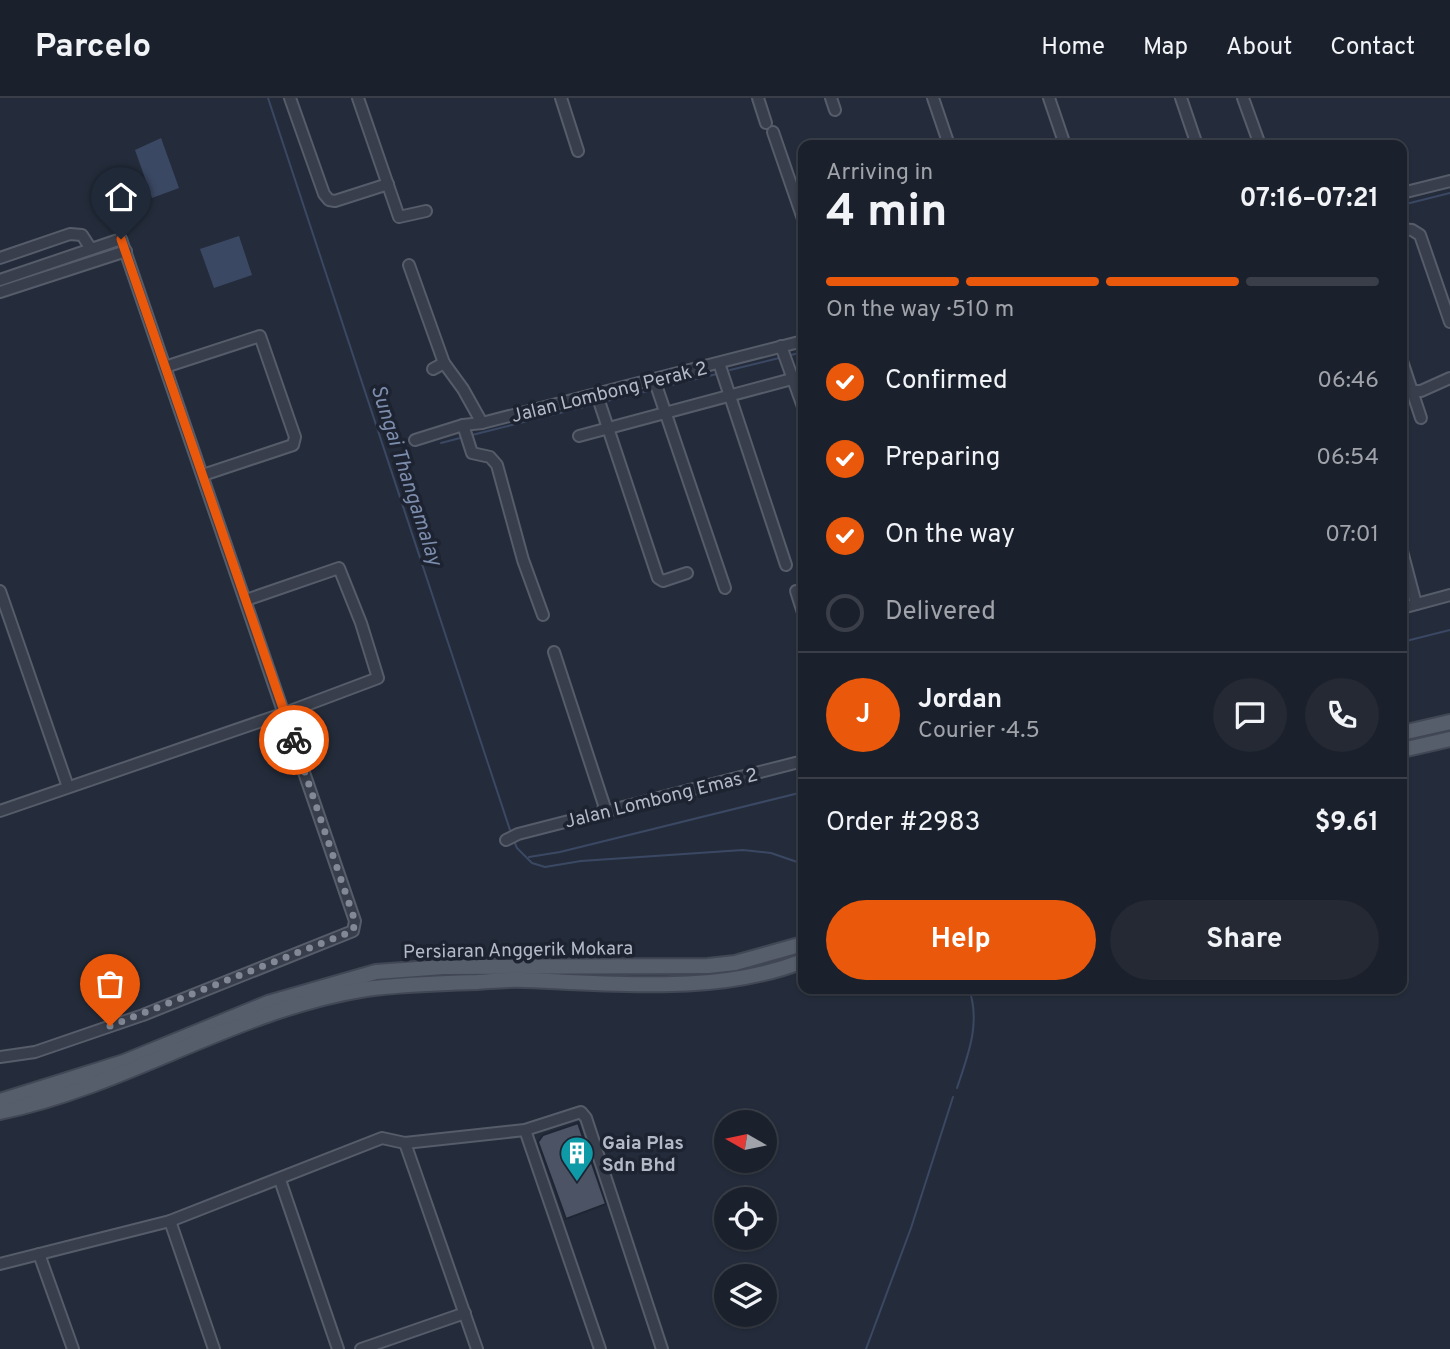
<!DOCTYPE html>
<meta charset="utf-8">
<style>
:root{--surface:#1b212c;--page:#242934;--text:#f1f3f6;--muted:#a0a3a9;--line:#393e48;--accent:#ea580c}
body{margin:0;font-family:Overpass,sans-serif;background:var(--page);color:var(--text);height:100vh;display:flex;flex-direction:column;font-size:26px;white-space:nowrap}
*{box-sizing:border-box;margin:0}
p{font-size:23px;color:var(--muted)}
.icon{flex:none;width:38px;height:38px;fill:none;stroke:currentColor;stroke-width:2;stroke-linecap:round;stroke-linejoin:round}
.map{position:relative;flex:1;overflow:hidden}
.side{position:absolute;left:798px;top:42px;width:609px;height:854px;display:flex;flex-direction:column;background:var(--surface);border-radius:14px;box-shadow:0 2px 5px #0004,0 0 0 2px var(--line)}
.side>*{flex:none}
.needle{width:46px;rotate:279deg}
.buttons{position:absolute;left:714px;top:1012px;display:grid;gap:14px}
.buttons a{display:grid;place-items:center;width:63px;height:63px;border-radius:50%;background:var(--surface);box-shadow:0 2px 5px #0004,0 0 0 2px var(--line);font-size:35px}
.pin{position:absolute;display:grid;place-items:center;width:60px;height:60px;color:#fff;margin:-72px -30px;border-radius:50% 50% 50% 0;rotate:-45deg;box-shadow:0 0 7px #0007}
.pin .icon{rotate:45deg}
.courier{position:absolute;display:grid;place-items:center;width:70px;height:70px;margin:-35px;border:5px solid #ea580c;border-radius:50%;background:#fff;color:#222;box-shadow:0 2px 9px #0007}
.overview em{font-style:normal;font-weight:700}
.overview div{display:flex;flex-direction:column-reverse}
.overview{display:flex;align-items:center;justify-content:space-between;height:119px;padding:0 28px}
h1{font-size:46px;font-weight:700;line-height:52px}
.bar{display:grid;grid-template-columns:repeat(4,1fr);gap:10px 7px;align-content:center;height:84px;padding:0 28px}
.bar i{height:9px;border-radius:5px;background:var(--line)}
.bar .active{background:var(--accent)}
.bar p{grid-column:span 4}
.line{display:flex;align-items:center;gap:18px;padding:0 28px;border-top:2px solid var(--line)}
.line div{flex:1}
.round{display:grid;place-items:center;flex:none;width:74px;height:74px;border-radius:37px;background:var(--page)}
ol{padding:0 28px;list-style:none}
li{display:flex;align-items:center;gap:21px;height:77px}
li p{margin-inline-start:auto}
li .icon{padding:7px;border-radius:50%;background:var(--accent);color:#fff;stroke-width:4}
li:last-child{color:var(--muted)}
li i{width:38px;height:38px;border:4px solid var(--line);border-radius:50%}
.button{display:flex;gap:14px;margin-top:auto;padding:14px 28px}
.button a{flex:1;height:80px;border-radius:42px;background:var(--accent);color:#fff;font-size:28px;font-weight:700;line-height:80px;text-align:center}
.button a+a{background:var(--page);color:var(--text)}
header{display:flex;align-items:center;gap:42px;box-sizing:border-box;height:98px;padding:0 35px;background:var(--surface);border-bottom:2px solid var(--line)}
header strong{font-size:33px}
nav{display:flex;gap:38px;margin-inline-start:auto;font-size:24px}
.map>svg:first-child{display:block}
.water{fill:#3b4863}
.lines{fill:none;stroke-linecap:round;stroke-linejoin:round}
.stream{stroke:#3b4863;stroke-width:2}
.building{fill:#4b5365;stroke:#1f2532;stroke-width:2}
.minor-casing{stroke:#565c69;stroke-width:14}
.major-casing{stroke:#414754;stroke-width:18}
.minor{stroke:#383e4b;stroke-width:10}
.major{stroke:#565d6b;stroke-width:14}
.done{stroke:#828896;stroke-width:7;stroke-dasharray:0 12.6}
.route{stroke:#ea580c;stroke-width:9}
.labels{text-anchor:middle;stroke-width:7;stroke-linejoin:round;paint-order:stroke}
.street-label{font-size:19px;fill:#b4b9c7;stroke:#1d2330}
.poi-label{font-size:19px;font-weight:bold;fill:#b4b9c7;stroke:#1d2330;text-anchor:start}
.water-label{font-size:21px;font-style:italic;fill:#7d8dad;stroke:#1d2330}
</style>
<header>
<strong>Parcelo</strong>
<nav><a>Home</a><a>Map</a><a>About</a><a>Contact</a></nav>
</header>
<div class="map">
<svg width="1450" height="1251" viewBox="0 0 1450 1251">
<rect width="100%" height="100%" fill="#242c3b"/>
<g class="water">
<polygon points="161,40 179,90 152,100 135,52"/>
<polygon points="239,138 252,177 214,190 200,151"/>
</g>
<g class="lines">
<g class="stream">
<polyline points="268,0 511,735"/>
<polyline points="1402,107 1450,95"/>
<polyline points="791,257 803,254"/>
<polyline points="730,272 779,260"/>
<polyline points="667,288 717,276"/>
<polyline points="607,303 648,293"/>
<polyline points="472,337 596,306"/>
<polyline points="441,345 464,339"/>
<polyline points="1402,544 1450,532"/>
<polyline points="514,743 517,750 532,765 545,769 581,763 743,752 771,755 803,766"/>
<polyline points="529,759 560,754 803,694"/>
<path d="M957,990C968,957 981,925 969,891"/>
<polyline points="866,1251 911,1130 953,999"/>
</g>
</g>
<polygon class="building" points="578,1025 606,1106 566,1121 538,1044 543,1037"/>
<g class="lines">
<g class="minor-casing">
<g id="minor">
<polyline points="290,0 324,96 329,102 335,103 388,86"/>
<polyline points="358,0 399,119 426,113"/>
<polyline points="561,0 578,53"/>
<polyline points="758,0 766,25"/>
<polyline points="831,0 835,12"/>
<polyline points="933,0 949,47"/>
<polyline points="1049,0 1065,47"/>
<polyline points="1181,0 1197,47"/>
<polyline points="1243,0 1260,47"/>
<polyline points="773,34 803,121"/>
<polyline points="1402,95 1450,83"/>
<polyline points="1402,131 1412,132 1420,137 1450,224"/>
<polyline points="0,160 70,136 82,137 91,151"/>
<polyline points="409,167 444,265"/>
<polyline points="0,182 121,141 355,823 353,833 143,917 35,954 0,959"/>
<polyline points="0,194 126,153"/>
<polyline points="781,248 803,309"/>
<polyline points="1402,263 1421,320"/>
<polyline points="719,265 786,467"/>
<polyline points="165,269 260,238 295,339 293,347 203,377"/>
<polyline points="433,271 444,265 463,291 482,325"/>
<polyline points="654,281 725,490"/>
<polyline points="1412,293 1421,293 1450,280"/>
<polyline points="597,297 658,480 663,483 687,475"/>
<polyline points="463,327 472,355 490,359 497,367 523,462 543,517"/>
<polyline points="579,338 803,278"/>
<polyline points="415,342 463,327 482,325 803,243"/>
<polyline points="1402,453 1416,506"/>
<polyline points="0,493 68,689"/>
<polyline points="796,493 803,515"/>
<polyline points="1402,510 1450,497"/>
<polyline points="554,554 606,713"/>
<polyline points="0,713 285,615 378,580 361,525 339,470 246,502"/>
<polyline points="506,742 518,736 803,663"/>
<polyline points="525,1032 600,1251"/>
<polyline points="405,1045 477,1251"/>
<polyline points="280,1082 338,1251"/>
<polyline points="170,1123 214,1251"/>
<polyline points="39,1156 73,1251"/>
<polyline points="0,1166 170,1123 382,1040 405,1045 525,1032 581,1014 586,1020 662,1251"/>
<polyline points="361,1251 465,1215"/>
</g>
</g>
<g class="major-casing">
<g id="major">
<polyline points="1402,635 1450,624"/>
<polyline points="1402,652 1450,641"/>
<polyline points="0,1003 124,964 268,905 376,874 444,869 708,868 735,865 803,846"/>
<path d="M0,1014C127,988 238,911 366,891C403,886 440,885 477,884C493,883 509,881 525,882C616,885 716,897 803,863"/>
</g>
</g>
<use href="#minor" class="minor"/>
<use href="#major" class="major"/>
</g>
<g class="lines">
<polyline class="done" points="110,928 353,833 355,823 294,642"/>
<polyline class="route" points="121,141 294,642"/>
</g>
<defs>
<g id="building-pin" transform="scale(1.75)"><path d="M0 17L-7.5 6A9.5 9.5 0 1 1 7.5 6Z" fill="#0f9aa8" stroke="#1d2330"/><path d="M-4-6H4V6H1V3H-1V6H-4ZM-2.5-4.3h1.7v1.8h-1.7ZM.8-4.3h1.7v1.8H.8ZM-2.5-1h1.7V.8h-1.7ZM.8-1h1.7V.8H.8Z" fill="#fff"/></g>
</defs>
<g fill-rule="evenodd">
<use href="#building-pin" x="577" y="1055"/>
</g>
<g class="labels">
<g class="street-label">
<text transform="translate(609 293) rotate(-14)" y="7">Jalan Lombong Perak 2</text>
<text transform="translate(661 699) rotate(-14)" y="7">Jalan Lombong Emas 2</text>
<text transform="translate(518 851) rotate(-1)" y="7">Persiaran Anggerik Mokara</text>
</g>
<g class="poi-label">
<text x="602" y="1051">Gaia Plas<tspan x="602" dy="22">Sdn Bhd</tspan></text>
</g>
<g class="water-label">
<text transform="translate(407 377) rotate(72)" y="7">Sungai Thangamalay</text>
</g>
</g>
</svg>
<div class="buttons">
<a><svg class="needle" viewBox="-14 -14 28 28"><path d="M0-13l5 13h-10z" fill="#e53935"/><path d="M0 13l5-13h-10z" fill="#a0a3a9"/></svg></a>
<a><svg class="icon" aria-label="locate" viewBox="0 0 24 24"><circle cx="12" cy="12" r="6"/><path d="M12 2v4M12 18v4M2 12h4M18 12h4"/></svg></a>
<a><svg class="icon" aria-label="layers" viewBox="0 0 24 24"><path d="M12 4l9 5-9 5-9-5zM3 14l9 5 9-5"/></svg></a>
</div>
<div class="pin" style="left:110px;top:928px;background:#ea580c"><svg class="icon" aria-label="bag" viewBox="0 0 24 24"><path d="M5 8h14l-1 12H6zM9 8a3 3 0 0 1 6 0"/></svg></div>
<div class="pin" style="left:121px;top:141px;background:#1f2937"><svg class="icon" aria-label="home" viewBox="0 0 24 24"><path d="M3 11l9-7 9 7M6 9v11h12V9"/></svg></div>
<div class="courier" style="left:294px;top:642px"><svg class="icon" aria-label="bike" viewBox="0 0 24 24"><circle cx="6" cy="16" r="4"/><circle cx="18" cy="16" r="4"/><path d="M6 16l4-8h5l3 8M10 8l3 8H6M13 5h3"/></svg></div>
<section class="side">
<div class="overview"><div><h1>4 min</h1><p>Arriving in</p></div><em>07:16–07:21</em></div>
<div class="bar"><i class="active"></i><i class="active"></i><i class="active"></i><i></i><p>On the way · 510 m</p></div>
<ol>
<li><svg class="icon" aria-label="check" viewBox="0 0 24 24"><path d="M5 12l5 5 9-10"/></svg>Confirmed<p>06:46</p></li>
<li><svg class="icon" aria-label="check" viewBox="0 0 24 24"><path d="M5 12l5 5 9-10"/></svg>Preparing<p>06:54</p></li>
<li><svg class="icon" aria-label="check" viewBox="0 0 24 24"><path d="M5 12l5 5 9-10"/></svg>On the way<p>07:01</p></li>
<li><i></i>Delivered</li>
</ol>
<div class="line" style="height:126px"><b class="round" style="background:var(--accent);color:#fff">J</b><div><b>Jordan</b><p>Courier · 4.5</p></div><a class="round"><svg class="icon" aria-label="chat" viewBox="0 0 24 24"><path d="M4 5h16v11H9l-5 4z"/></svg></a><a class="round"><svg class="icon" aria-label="phone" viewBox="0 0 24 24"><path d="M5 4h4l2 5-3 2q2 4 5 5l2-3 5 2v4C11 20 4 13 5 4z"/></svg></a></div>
<div class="line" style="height:91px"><div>Order #2983</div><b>$9.61</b></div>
<div class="button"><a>Help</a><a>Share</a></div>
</section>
</div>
